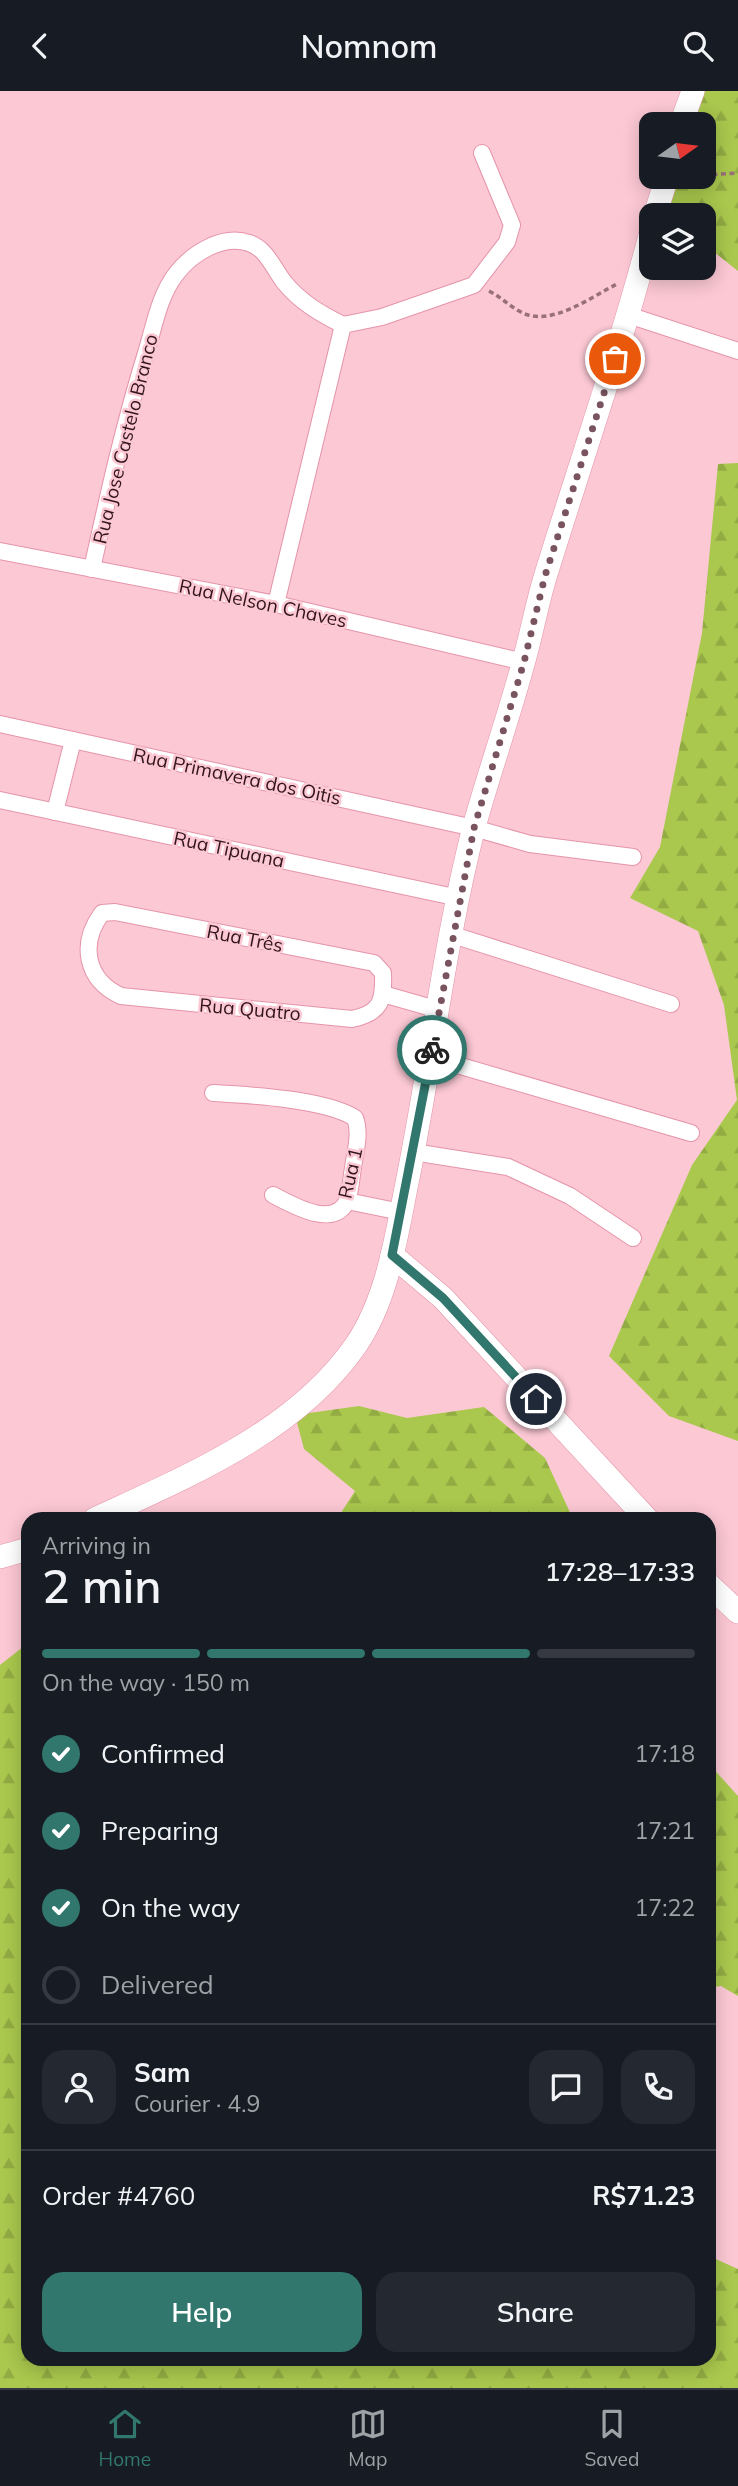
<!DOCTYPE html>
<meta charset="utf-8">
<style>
:root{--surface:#171b24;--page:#242831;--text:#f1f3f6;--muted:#9ea1a6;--line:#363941;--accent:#31776d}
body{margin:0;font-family:Mulish,sans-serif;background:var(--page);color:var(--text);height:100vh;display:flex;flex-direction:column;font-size:26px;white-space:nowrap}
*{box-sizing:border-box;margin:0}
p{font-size:23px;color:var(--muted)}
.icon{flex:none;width:38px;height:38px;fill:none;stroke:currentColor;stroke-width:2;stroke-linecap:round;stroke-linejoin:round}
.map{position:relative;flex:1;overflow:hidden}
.side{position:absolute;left:21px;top:1421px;width:695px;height:854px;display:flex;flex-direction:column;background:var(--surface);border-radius:21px;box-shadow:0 4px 18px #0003}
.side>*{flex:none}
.needle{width:46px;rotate:76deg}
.tools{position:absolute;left:639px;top:21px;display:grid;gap:14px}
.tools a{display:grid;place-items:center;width:77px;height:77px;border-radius:14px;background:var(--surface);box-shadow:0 4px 18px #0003;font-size:35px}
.pin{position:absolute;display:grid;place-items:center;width:60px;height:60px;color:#fff;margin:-30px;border:4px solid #fff;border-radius:50%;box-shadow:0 2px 7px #0007}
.courier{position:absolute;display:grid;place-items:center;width:70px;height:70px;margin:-35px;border:5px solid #31776d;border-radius:50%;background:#fff;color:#222;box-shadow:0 2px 9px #0007}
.headline em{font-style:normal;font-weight:600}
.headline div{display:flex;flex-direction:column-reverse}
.headline{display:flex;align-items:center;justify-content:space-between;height:119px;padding:0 21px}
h1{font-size:46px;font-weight:600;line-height:52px}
.bar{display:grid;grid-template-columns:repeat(4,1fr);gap:10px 7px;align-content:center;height:84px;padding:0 21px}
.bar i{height:9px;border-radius:5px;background:var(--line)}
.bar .current{background:var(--accent)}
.bar p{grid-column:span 4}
.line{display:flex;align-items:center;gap:18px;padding:0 21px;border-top:2px solid var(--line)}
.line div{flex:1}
.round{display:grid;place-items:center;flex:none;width:74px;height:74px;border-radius:21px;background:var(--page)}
ol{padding:0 21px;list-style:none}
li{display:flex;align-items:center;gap:21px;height:77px}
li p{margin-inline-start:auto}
li .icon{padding:7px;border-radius:50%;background:var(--accent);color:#fff;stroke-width:4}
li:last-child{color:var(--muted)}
li i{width:38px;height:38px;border:4px solid var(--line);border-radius:50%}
.cta{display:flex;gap:14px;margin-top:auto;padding:14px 21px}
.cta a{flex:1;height:80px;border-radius:21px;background:var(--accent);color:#fff;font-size:28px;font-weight:600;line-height:80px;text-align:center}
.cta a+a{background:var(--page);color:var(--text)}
header{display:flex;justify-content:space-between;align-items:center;height:91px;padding:0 21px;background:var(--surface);font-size:32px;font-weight:600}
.tab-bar{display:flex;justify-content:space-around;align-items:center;height:98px;border-top:2px solid var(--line);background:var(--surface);font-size:19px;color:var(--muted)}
.tab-bar a{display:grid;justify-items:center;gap:4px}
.tab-bar .current{color:var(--accent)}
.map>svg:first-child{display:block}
.forest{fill:url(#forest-firs)}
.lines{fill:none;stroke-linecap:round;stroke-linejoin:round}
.street-casing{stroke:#e594aa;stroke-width:18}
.secondary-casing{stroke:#e594aa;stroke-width:24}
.path{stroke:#99707a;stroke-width:3.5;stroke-dasharray:5 3.5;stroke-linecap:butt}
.street{stroke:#fff;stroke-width:16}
.secondary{stroke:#fff;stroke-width:23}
.done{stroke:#79535d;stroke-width:7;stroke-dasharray:0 12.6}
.route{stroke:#31776d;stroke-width:9}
.labels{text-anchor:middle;stroke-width:5;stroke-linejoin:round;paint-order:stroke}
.street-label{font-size:19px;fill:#33141d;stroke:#fbc8d4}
</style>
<header><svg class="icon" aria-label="back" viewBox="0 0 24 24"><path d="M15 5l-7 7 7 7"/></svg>Nomnom<svg class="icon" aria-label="search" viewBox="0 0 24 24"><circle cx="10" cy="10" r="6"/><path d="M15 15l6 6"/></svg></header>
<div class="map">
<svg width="738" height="2297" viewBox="0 0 738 2297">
<defs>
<pattern id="forest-firs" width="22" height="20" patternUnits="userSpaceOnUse" patternTransform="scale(1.75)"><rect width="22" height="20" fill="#a9c84d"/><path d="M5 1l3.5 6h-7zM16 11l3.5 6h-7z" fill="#92ab43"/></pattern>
</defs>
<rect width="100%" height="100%" fill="#fbc8d4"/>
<g class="forest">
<polygon points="702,0 738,0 738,180 704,153 704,124 667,124 678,86 704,86 704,33 693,33"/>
<polygon points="738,372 738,1350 669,1325 609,1265 692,1074 737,1009 724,914 698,840 630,807 660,756 702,542 718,373"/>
<polygon points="359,1315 407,1327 484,1316 545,1367 573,1428 337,1428 355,1400 304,1358 295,1324"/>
<polygon points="28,1552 28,2268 709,2268 709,2165 738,2178 738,2297 0,2297 0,1574"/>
<polygon points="709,1673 738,1705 738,1905 721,1895 709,1897"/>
</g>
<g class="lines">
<g class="street-casing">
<g id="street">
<polyline points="628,224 738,260"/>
<polyline points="0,460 276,513 524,571"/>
<path d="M92,478C108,405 124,333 146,262C154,236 159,205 176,183C192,162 223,143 249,152C266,157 274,178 284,191C300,211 321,223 343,234"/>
<polyline points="276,513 343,234 382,226 474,194 507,151 512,134 482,62"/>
<polyline points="0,633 474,737 530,753 633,766"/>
<polyline points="0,709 459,807"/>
<polyline points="55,721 73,649"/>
<path d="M115,821L374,872L383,882C384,910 381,922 352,928L121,905C86,889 79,853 102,822Z"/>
<polyline points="453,844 671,913"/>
<polyline points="383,903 439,919"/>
<polyline points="430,966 691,1042"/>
<path d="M213,1002C249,1004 325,1008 355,1027C361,1043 355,1061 353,1077C351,1087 351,1100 347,1110C334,1139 291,1113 273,1104"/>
<polyline points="413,1061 508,1076 570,1105 633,1147"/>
<polyline points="347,1110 401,1121"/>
</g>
</g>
<g class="secondary-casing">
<g id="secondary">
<polyline points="681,33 693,0"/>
<polyline points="655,124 667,86"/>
<polyline points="392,1164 443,1207 647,1428"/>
<path d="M95,1428C188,1385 296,1341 356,1254C388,1207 396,1146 407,1092C431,974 444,853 474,736C489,682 508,628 523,573C532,542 537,511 547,480C582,367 621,255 651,141"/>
<polyline points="0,1466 28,1458"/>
<polyline points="709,1494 738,1521"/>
</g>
</g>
<g class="path">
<polyline points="704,84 738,82"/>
<path d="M489,200C501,206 509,215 521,221C550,237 591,206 617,193"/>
</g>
<use href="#street" class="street"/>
<use href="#secondary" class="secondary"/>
</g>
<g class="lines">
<polyline class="done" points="432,959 474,737 524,571 545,485 615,268"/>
<polyline class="route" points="432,959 392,1164 443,1207 536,1308"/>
</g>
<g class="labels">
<g class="street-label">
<text transform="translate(125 348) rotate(-76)" y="7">Rua Jose Castelo Branco</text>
<text transform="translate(263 512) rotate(12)" y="7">Rua Nelson Chaves</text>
<text transform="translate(237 685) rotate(12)" y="7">Rua Primavera dos Oitis</text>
<text transform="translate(229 758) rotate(12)" y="7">Rua Tipuana</text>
<text transform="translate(245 847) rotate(11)" y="7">Rua Três</text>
<text transform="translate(250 918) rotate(5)" y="7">Rua Quatro</text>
<text transform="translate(350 1082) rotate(-77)" y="7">Rua 1</text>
</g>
</g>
</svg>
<div class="tools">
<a><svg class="needle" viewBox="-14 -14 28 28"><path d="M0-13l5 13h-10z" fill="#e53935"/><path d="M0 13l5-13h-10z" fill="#9ea1a6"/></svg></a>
<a><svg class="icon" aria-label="layers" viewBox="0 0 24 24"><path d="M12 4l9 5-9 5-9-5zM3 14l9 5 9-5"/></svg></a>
</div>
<div class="pin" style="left:615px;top:268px;background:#ea580c"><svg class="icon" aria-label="bag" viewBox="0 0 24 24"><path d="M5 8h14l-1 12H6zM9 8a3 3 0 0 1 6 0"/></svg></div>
<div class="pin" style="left:536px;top:1308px;background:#1f2937"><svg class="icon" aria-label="home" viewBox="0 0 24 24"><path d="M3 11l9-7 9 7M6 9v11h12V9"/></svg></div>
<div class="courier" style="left:432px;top:959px"><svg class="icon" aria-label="bike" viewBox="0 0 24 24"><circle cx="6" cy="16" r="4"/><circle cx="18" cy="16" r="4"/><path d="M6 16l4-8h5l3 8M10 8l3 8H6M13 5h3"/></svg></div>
<section class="side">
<div class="headline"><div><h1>2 min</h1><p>Arriving in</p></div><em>17:28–17:33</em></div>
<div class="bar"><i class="current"></i><i class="current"></i><i class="current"></i><i></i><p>On the way · 150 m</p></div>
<ol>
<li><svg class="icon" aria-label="check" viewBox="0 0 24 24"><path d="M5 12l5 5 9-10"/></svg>Confirmed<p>17:18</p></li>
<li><svg class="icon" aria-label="check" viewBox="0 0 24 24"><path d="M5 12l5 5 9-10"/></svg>Preparing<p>17:21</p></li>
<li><svg class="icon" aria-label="check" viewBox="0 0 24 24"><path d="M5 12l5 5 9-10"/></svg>On the way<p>17:22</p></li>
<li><i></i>Delivered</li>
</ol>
<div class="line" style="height:126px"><a class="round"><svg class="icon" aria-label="person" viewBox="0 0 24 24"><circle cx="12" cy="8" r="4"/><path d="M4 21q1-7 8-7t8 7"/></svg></a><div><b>Sam</b><p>Courier · 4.9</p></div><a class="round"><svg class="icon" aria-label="chat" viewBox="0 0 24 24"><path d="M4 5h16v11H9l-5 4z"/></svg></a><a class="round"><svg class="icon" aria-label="phone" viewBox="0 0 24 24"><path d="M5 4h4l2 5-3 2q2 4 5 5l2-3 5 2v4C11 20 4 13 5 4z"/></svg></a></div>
<div class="line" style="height:91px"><div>Order #4760</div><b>R$71.23</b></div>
<div class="cta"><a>Help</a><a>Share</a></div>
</section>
</div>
<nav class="tab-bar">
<a class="current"><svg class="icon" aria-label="home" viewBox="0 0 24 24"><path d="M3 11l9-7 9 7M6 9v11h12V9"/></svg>Home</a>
<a><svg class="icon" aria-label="map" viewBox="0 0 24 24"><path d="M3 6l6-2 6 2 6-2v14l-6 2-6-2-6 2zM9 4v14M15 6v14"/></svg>Map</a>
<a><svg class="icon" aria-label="saved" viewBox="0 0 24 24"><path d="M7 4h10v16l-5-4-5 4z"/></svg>Saved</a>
</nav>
